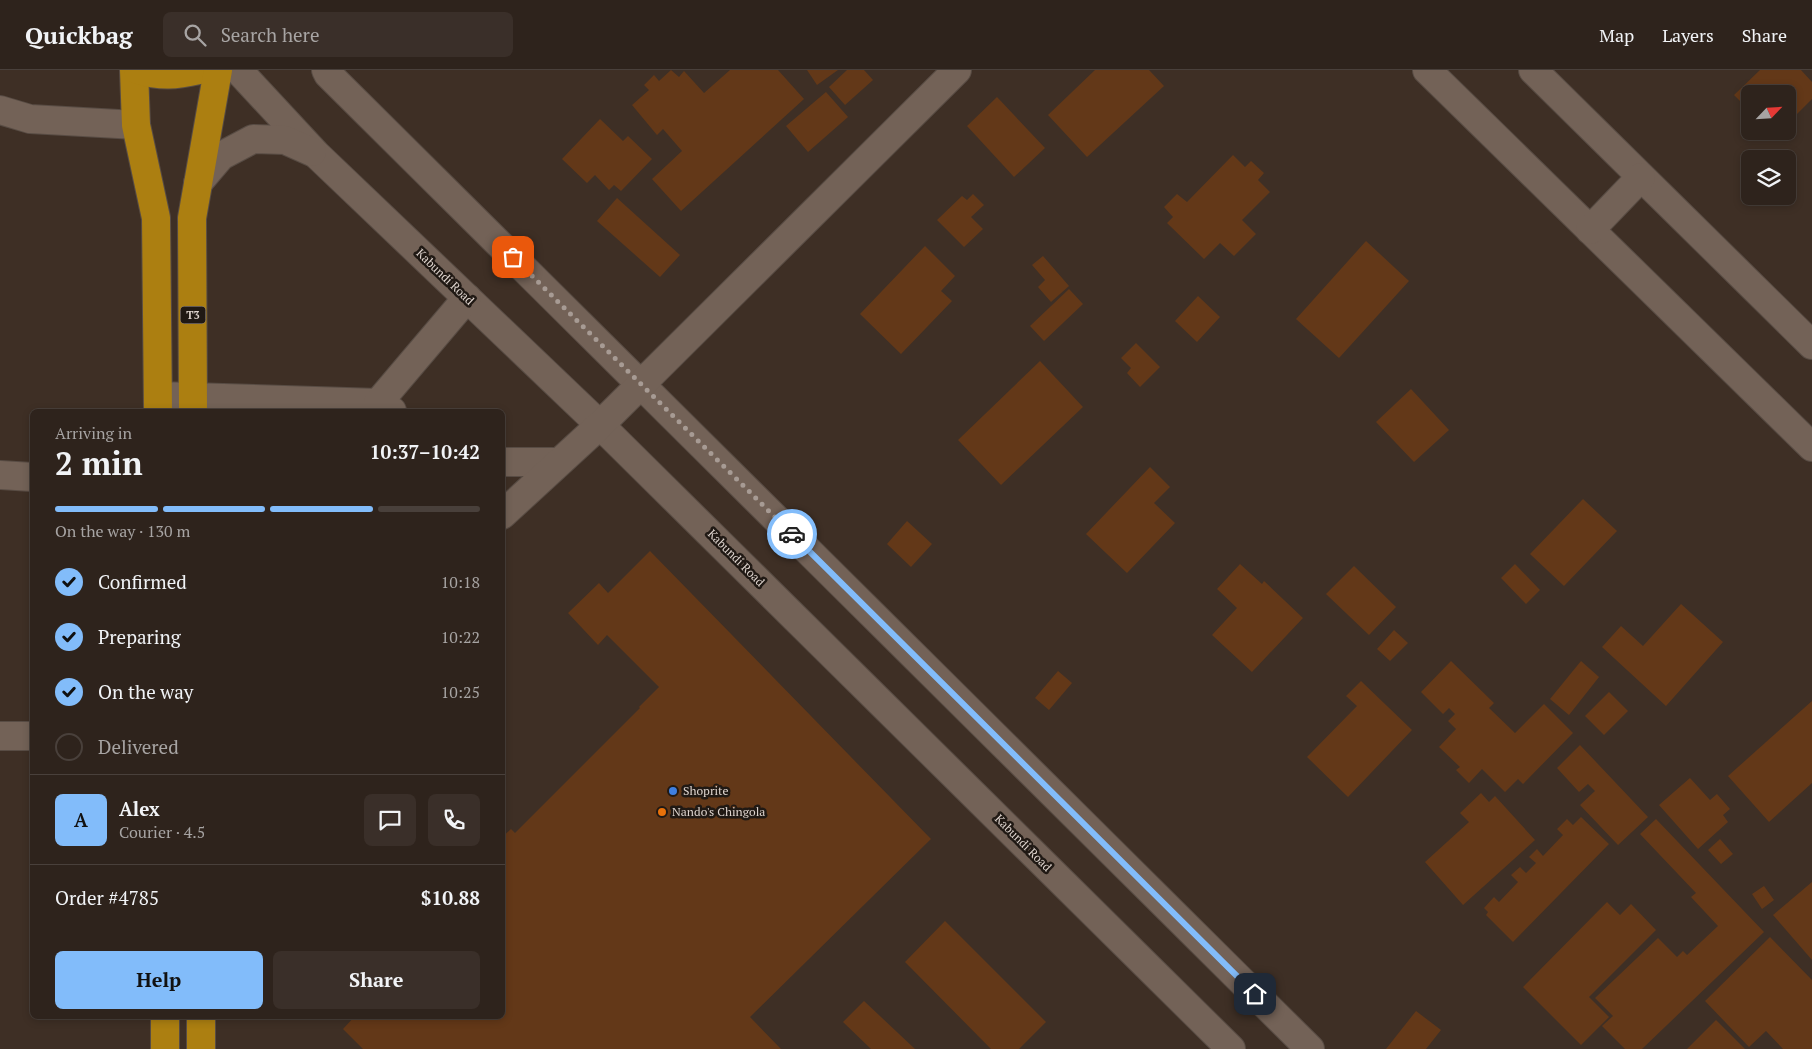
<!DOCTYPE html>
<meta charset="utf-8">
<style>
:root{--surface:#2e231c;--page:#3a2f29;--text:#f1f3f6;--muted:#a7a4a3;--line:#49403b;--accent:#82bcfa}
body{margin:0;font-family:"PT Serif",serif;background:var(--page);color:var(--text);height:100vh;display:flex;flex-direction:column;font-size:19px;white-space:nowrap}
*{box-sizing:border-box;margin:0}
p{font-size:16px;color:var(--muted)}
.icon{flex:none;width:28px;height:28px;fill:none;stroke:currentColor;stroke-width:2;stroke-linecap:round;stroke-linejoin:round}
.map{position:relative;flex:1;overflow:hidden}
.side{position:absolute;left:30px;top:339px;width:475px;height:610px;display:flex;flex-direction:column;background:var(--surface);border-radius:8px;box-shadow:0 2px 8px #0003,0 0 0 1px var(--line)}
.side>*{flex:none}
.needle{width:32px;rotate:65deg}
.controls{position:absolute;left:1741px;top:15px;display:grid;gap:10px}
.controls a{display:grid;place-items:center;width:55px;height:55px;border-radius:8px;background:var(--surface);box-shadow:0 2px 8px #0003,0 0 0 1px var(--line);font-size:25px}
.pin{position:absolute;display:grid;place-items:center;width:42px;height:42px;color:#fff;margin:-21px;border-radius:10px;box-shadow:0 2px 8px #0006}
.courier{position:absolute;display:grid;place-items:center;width:50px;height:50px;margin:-25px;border:4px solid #82bcfa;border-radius:50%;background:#fff;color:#222;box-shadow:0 1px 6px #0007}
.headline em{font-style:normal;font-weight:800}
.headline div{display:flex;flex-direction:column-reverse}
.headline{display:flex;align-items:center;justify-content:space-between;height:85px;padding:0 25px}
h1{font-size:32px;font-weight:800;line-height:38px}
.bar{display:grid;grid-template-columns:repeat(4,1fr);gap:8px 5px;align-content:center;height:60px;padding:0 25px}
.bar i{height:6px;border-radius:4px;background:var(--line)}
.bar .on{background:var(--accent)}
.bar p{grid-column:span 4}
.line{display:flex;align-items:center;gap:12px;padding:0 25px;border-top:1px solid var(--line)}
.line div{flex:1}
.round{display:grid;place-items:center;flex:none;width:52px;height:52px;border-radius:8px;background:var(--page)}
ol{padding:0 25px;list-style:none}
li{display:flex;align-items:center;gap:15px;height:55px}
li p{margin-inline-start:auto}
li .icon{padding:5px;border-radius:50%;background:var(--accent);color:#111;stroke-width:4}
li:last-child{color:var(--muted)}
li i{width:28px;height:28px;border:2px solid var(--line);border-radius:50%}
.button{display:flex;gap:10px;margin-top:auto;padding:10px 25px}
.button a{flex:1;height:58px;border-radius:8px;background:var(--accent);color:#111;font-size:20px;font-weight:800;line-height:58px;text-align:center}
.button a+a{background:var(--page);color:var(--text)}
header{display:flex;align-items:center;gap:30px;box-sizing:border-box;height:70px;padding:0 25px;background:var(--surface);border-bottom:1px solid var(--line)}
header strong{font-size:24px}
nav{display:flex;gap:28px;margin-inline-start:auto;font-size:18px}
.search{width:350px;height:45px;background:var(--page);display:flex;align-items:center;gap:12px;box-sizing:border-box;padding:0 18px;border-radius:8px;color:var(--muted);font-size:19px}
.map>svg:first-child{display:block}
.building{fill:#633818}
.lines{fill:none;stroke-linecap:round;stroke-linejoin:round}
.minor-casing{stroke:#584c44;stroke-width:30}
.highway-casing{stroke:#584c44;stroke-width:30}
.minor{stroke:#736257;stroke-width:28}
.highway{stroke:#ac7f11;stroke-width:28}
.done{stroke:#a79b94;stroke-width:5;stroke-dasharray:0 9}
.route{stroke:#82bcfa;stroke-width:6}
.shop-dot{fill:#3f7fe0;stroke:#201914;stroke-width:2}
.food-dot{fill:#e8710a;stroke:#201914;stroke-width:2}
.labels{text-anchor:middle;stroke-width:5;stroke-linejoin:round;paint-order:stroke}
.shield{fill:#201914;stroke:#a69d97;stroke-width:1}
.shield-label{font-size:11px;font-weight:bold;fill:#dfd5cf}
.street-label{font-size:12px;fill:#dfd5cf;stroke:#201914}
.poi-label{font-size:12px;fill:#dfd5cf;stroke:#201914;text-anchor:start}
</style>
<header>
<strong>Quickbag</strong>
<div class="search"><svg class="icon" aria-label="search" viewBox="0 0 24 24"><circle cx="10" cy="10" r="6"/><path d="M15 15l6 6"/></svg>Search here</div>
<nav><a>Map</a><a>Layers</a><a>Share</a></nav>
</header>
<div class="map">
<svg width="1812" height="979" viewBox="0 0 1812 979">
<rect width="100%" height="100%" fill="#3e2f25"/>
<g class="building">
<polygon points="671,0 679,7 684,1 704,23 730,0 778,0 804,29 681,141 652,109 682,81 663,59 657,65 632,35 649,20 644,15 654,5 659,11"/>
<polygon points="807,0 838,0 817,15"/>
<polygon points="847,0 864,0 873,10 845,35 829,17"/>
<polygon points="1095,0 1149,0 1164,16 1087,87 1048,45"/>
<polygon points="1760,0 1801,0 1812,12 1812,29 1788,53 1788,24 1750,24 1750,41 1734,25"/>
<polygon points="826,22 848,47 808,82 786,56"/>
<polygon points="997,27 1045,78 1014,107 967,56"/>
<polygon points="600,49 623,71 628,66 652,89 621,121 614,115 609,120 595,105 587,113 562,89"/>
<polygon points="1233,85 1245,97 1251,91 1264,103 1258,110 1270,122 1242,150 1256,164 1234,186 1220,173 1204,189 1167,153 1173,147 1164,137 1177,124 1187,132"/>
<polygon points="973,124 984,135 971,147 983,159 964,177 937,150 962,126 967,130"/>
<polygon points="617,128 680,185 660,207 597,151"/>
<polygon points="1366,171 1409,211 1339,288 1296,249"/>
<polygon points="925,176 955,206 941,221 952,231 901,284 860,244"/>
<polygon points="1043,186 1069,216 1051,232 1038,217 1045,210 1032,195"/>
<polygon points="1069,219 1083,234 1044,271 1030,256"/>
<polygon points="1198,226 1220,247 1197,272 1175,251"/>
<polygon points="1136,273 1160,297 1140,317 1127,303 1131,298 1121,288"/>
<polygon points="1040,291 1083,337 1001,415 958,370"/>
<polygon points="1411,319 1449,360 1414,392 1376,352"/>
<polygon points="1150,397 1170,417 1154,433 1175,453 1127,503 1086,464"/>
<polygon points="1583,429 1617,461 1564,516 1530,484"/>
<polygon points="907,451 932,474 911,497 887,474"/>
<polygon points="650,481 931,769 750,947 781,979 363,979 343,959 355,946 502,946 502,767 511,759 515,763 640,638 639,637 659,617 607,565 598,575 568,543 599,513 608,523"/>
<polygon points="1240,494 1262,514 1264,511 1303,548 1252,602 1212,565 1237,538 1217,519"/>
<polygon points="1515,494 1540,520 1526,534 1501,508"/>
<polygon points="1354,496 1396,537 1369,565 1326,524"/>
<polygon points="1681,534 1723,572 1666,636 1602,577 1621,556 1643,576"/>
<polygon points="1394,560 1408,573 1390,591 1377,579"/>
<polygon points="1451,591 1494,633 1489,638 1515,663 1544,634 1573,663 1523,714 1518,709 1505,722 1482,699 1469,713 1456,700 1460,697 1439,677 1456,659 1448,651 1455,644 1449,638 1443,644 1421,622"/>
<polygon points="1581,591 1599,607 1569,645 1550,629"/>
<polygon points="1058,601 1072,613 1049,640 1035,628"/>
<polygon points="1361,611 1412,660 1348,727 1307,687 1357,636 1346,626"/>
<polygon points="1609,622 1628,641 1604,665 1585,646"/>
<polygon points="1812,631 1812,713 1769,752 1728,706"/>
<polygon points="1580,675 1648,747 1618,775 1580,735 1595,721 1588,714 1579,722 1557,698"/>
<polygon points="1690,708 1710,730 1717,724 1730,739 1723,745 1728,752 1698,779 1659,735"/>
<polygon points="1481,723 1489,732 1495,726 1535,770 1463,835 1425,792 1469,752 1460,743"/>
<polygon points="1581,747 1609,774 1513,872 1486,845 1488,842 1484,838 1494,827 1499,832 1518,812 1511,805 1520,797 1526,803 1536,793 1529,787 1537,779 1543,786 1563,765 1557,759 1567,749 1573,755"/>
<polygon points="1656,749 1764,862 1642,979 1625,979 1602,956 1613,946 1595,928 1658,868 1677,887 1683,881 1687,885 1718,856 1691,827 1696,823 1640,764"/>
<polygon points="1720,769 1733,784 1721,794 1708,780"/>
<polygon points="1812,812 1812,890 1773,845"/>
<polygon points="1764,816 1774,830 1762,839 1752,824"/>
<polygon points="1607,832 1620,845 1631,834 1656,860 1589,927 1609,947 1581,975 1523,917"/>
<polygon points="945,851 1046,952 1019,979 991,979 905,892"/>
<polygon points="1770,867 1812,910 1812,979 1783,979 1766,961 1749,977 1705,931"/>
<polygon points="864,931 915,979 871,979 843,952"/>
<polygon points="1416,941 1441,960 1426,979 1386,979"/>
<polygon points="1716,950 1745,979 1687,979"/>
</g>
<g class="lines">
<g class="minor-casing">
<g id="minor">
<polyline points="238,0 316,84 600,355 1231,979"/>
<polyline points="326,0 328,4 1310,979"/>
<polyline points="1427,0 1812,377"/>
<polyline points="1533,0 1812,275"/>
<polyline points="0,40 30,49 136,55"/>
<polyline points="198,113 221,86 253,69 285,70 312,82"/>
<polyline points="1590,160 1641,107"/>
<polyline points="158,326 378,333 392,341"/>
<polyline points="378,341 378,333 467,228"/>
<polyline points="502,392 559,392"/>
<polyline points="0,405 32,407"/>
<polyline points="502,445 600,355 957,0"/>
<polyline points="0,666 32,666"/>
</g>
</g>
<g class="highway-casing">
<g id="highway">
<polyline points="134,0 136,55 156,148 158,341"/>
<path d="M138,0C162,7 176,5 199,0"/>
<polyline points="193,341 192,148 218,0"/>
<polyline points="165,946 165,979"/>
<polyline points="201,946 201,979"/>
</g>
</g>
<use href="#minor" class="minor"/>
<use href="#highway" class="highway"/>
</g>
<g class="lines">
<polyline class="done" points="513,187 792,464"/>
<polyline class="route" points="792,464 1255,924"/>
</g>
<circle class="shop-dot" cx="673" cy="721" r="5"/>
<circle class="food-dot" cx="662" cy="742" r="5"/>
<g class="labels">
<rect class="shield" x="180.5" y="236.5" width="25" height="17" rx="4"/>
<g class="shield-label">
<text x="193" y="249">T3</text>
</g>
<g class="street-label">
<text transform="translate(445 207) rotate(44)" y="4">Kabundi Road</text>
<text transform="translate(736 488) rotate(45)" y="4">Kabundi Road</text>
<text transform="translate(1023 773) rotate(45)" y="4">Kabundi Road</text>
</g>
<g class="poi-label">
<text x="683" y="725">Shoprite</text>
<text x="672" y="746">Nando's Chingola</text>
</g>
</g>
</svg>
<div class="controls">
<a><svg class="needle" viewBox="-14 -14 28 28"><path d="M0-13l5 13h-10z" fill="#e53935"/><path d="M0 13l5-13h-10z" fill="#a7a4a3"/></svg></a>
<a><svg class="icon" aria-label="layers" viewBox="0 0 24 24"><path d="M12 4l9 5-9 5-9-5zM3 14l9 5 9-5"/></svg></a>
</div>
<div class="pin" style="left:513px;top:187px;background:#ea580c"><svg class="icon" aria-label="bag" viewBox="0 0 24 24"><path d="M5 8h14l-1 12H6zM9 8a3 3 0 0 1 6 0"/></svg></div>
<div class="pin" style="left:1255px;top:924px;background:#1f2937"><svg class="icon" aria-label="home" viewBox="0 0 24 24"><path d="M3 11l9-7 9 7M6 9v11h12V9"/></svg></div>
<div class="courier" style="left:792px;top:464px"><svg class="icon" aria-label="car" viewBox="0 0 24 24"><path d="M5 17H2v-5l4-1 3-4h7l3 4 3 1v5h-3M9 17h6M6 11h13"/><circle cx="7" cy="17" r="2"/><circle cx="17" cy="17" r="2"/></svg></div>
<section class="side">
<div class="headline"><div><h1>2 min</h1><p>Arriving in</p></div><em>10:37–10:42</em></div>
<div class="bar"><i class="on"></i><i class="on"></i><i class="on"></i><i></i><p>On the way · 130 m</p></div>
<ol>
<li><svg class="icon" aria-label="check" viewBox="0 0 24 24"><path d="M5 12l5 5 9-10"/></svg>Confirmed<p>10:18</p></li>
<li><svg class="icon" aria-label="check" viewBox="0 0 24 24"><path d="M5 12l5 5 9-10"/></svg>Preparing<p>10:22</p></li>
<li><svg class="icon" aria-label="check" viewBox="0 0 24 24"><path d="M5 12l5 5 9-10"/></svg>On the way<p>10:25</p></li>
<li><i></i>Delivered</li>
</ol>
<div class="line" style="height:90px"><b class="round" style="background:var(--accent);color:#111">A</b><div><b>Alex</b><p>Courier · 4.5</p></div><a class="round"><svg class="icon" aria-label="chat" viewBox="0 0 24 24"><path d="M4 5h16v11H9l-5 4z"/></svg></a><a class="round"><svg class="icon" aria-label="phone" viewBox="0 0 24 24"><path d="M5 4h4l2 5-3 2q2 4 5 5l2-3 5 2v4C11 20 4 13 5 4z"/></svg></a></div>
<div class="line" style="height:65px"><div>Order #4785</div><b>$10.88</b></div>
<div class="button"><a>Help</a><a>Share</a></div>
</section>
</div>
